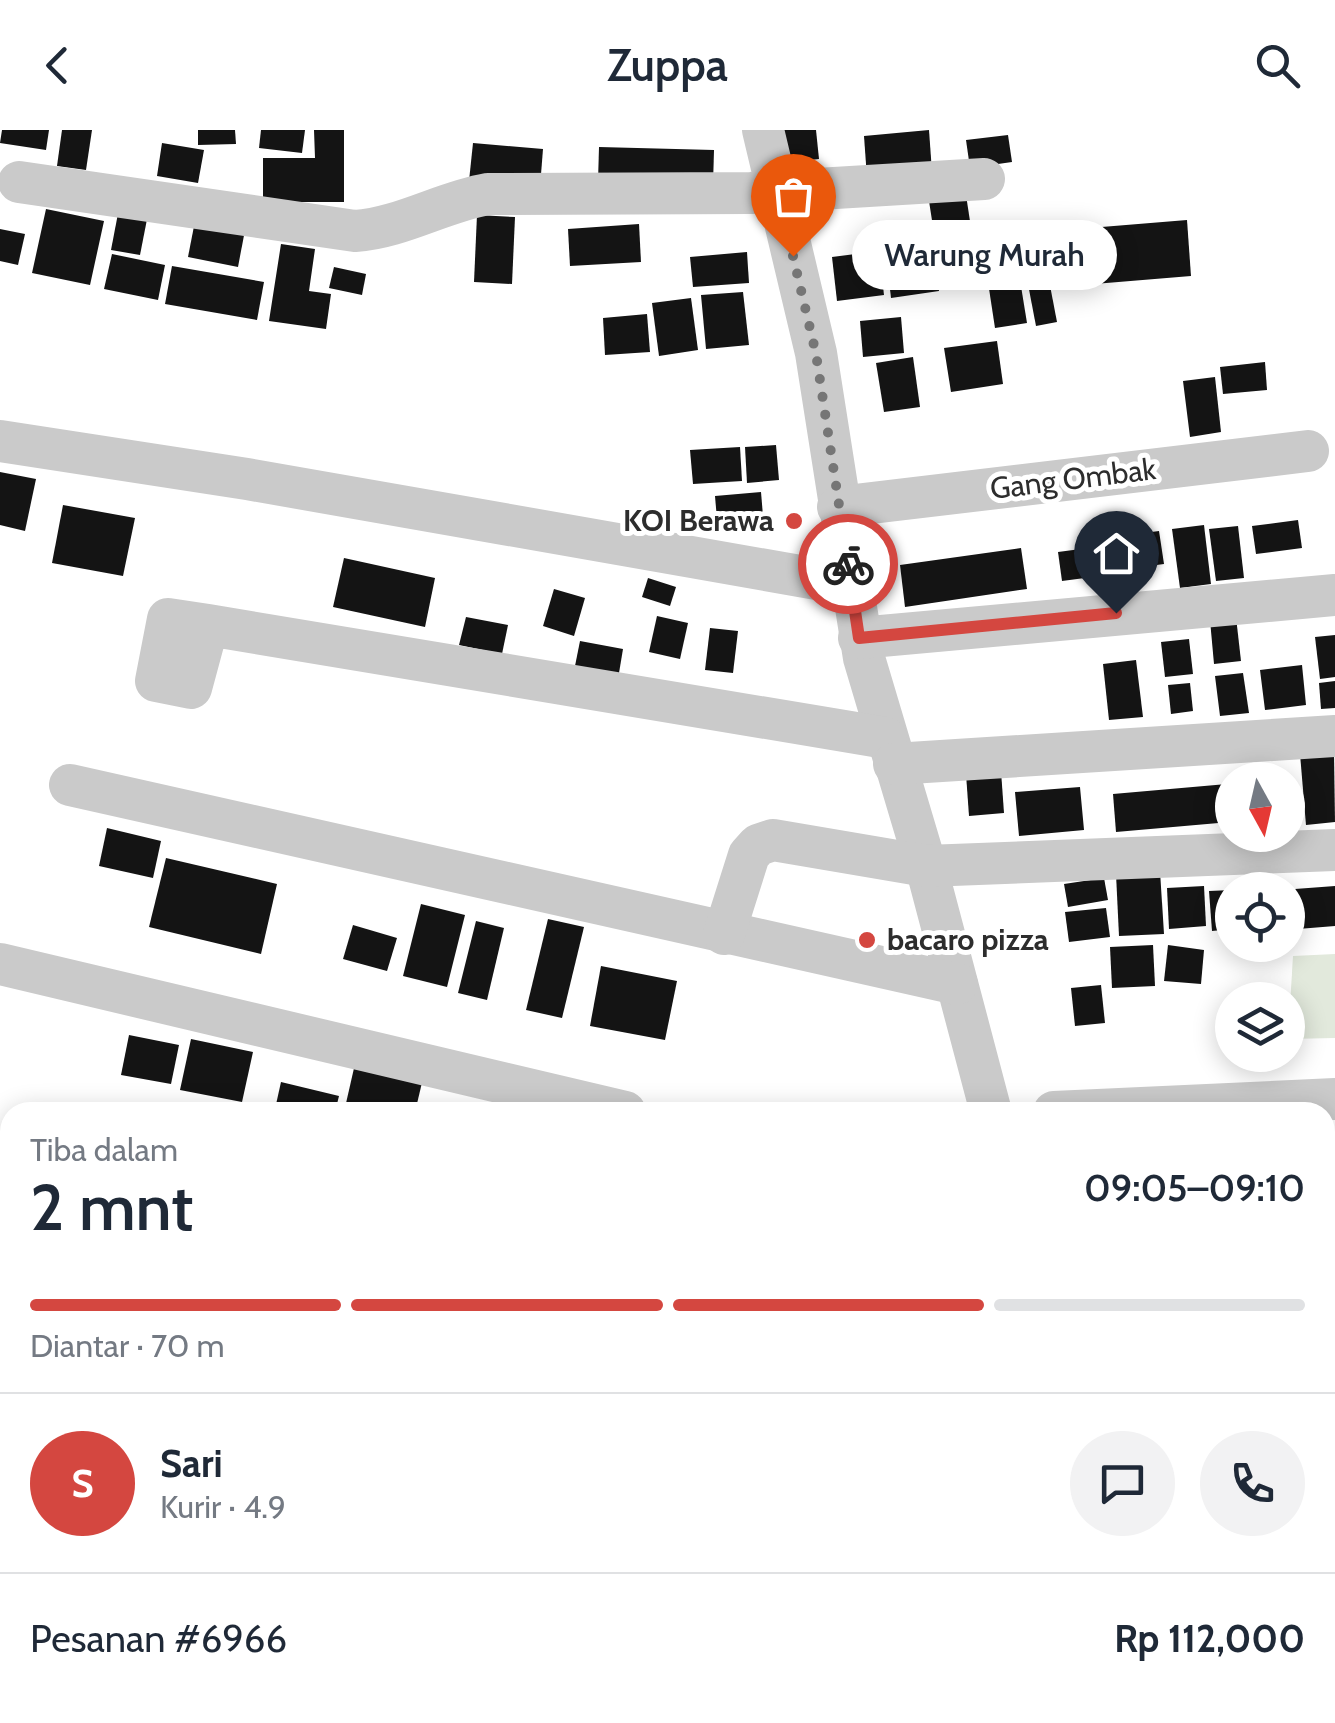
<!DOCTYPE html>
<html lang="id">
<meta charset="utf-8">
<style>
:root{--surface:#fff;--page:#f2f2f3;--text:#1f2937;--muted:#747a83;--line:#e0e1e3;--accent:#d44740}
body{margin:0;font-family:Cabin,sans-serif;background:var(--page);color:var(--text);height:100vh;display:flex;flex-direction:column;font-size:38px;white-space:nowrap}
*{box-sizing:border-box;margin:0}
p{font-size:32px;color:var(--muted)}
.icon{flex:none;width:55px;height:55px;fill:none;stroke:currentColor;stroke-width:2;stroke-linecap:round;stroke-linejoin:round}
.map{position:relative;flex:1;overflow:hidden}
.details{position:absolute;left:0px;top:972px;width:1335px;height:622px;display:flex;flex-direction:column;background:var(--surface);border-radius:30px 30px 0 0;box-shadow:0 5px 25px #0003}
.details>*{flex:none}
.needle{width:65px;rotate:172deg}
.buttons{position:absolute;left:1215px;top:632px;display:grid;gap:20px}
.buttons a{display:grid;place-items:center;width:90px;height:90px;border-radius:50%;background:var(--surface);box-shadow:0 5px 25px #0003;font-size:50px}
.pin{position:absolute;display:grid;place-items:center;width:85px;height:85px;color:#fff;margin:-102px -42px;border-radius:50% 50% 50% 0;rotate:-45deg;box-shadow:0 0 10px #0007}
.pin .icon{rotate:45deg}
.courier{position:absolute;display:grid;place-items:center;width:100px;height:100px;margin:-50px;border:8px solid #d44740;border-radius:50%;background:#fff;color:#222;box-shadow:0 2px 12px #0007}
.bubble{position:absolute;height:70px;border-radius:35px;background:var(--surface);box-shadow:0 5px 25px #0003;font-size:32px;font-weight:600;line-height:70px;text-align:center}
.overview em{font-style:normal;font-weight:600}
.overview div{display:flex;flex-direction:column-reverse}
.overview{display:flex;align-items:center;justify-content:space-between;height:170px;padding:0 30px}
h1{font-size:65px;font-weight:600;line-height:75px}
.bar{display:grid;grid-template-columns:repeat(4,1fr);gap:15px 10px;align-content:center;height:120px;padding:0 30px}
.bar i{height:12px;border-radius:8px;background:var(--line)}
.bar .active{background:var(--accent)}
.bar p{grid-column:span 4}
.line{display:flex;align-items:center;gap:25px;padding:0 30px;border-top:2px solid var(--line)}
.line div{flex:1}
.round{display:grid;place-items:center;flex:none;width:105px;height:105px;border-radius:52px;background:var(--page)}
header{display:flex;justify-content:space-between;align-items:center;height:130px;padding:0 30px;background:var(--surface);font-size:45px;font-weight:600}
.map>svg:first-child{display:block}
.green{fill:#e2e9dc}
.building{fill:#141414}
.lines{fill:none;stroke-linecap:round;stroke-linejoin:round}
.minor{stroke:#cacaca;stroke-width:42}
.done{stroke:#767676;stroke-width:10;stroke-dasharray:0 18}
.route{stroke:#d44740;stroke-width:12}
.poi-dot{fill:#d44740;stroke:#fff;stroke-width:4}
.labels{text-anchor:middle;stroke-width:10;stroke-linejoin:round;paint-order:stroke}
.street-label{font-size:30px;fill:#2d2d2d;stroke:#fff}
.poi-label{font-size:30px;font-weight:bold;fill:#2d2d2d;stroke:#fff;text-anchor:end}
</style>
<header><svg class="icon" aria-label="back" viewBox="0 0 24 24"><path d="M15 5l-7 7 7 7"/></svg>Zuppa<svg class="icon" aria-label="search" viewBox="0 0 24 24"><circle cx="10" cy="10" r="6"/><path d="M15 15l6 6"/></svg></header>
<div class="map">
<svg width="1335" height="1593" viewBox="0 0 1335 1593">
<rect width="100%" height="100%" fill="#fff"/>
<polygon class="green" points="1335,824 1335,908 1288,909 1293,826"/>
<g class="building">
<polygon points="2,0 49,0 46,20 0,13"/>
<polygon points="62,0 92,0 86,40 57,36"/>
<polygon points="198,0 235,0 236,14 198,15"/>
<polygon points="261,0 305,0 302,23 259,18"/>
<polygon points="314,0 344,0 344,72 263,72 263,28 315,28"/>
<polygon points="780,0 816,0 819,29 783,33"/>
<polygon points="929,0 932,42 867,48 864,6"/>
<polygon points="1008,5 1012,32 970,38 966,10"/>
<polygon points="162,13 204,20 198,53 157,46"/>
<polygon points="473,13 543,19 540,57 469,51"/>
<polygon points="599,17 714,20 713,55 598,52"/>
<polygon points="966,65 979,150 942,155 929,71"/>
<polygon points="120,73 149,79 140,125 111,120"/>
<polygon points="46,79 104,91 90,155 32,143"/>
<polygon points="477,85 515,87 512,154 474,152"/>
<polygon points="1187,90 1191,146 1070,156 1065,100"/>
<polygon points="195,91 245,100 238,137 188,127"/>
<polygon points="639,94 641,132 570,136 568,99"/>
<polygon points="1039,98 1057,192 1036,196 1018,102"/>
<polygon points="0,99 25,104 18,135 0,131"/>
<polygon points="1012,101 1027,193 995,198 981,106"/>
<polygon points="281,114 315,119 309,161 331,164 326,199 269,191"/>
<polygon points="933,118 939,161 891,168 886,124"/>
<polygon points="879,121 884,165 837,171 832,127"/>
<polygon points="747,122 749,153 693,157 690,127"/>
<polygon points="112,124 165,135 158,170 104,159"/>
<polygon points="172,136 264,152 257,190 165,174"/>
<polygon points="334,137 366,144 362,165 329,158"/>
<polygon points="743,162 749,215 706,219 701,165"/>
<polygon points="691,168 698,220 659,226 652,173"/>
<polygon points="647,184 650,222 605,225 603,188"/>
<polygon points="901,187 904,223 863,227 860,191"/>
<polygon points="997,211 1003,254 951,262 944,218"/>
<polygon points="913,227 920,277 884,282 876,233"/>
<polygon points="1265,232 1267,260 1223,264 1220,237"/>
<polygon points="1215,247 1221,302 1190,307 1183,251"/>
<polygon points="776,315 779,350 747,353 745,317"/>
<polygon points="740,317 742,351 693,354 690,320"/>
<polygon points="0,342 36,349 25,401 0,395"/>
<polygon points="761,362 764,398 718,401 715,366"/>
<polygon points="63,375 135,388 123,446 52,433"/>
<polygon points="1298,390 1302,418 1256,424 1252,396"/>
<polygon points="1204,395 1211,454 1180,458 1172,399"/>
<polygon points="1238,396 1244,448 1216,451 1209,399"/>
<polygon points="1159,401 1164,434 1119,440 1114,407"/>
<polygon points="1096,417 1100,446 1062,451 1058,422"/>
<polygon points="1021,418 1027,459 905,477 900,435"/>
<polygon points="344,428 435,448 425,497 333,477"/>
<polygon points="648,448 676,457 670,476 642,467"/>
<polygon points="554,459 585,468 574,506 543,496"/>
<polygon points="657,486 688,493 680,529 649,522"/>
<polygon points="466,487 508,495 502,524 459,515"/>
<polygon points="1236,487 1241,531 1214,534 1210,490"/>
<polygon points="710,498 738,501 733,543 705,540"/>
<polygon points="1335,505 1335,547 1320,549 1315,507"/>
<polygon points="1189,509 1193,544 1165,547 1161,512"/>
<polygon points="580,511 623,519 618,549 574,541"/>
<polygon points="1136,530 1143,587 1109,590 1103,534"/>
<polygon points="1302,535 1306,575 1265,580 1260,540"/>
<polygon points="1243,543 1249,583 1220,586 1215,546"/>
<polygon points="1335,551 1335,578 1321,579 1319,553"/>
<polygon points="1190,553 1193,581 1171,584 1168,555"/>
<polygon points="1334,621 1335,692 1306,695 1300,624"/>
<polygon points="1001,641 1004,683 969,686 966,644"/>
<polygon points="1227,654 1230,692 1116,702 1113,664"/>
<polygon points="1080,657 1084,700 1019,706 1015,662"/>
<polygon points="107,698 161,711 153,748 99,736"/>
<polygon points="166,728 277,754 261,824 149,797"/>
<polygon points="1160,741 1164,804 1119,806 1116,744"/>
<polygon points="1104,748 1108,770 1068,777 1064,754"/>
<polygon points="1204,756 1206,796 1169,799 1167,758"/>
<polygon points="1335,756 1335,796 1298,799 1295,759"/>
<polygon points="1232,760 1232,799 1212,801 1209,761"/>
<polygon points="421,774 465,785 447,857 403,846"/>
<polygon points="1106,778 1110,807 1069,812 1065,782"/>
<polygon points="548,789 584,797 562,888 526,880"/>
<polygon points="476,791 504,798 487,870 458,863"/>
<polygon points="353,795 397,808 387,841 343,829"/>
<polygon points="1153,815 1155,856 1112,858 1110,817"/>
<polygon points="1168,815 1204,820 1201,854 1164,851"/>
<polygon points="601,836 677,851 665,910 590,896"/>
<polygon points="1101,855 1105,893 1075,896 1071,858"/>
<polygon points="129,905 179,915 171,954 121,945"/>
<polygon points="191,909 253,922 242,972 180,960"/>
<polygon points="357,925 425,940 415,982 344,982"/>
<polygon points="281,952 339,966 335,982 275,979"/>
<polygon points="1335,1258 1335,1318 1325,1319 1325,1259"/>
<polygon points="872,1585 958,1585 957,1593 871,1593"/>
<polygon points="1047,1585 1081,1585 1080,1593 1046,1591"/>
<polygon points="1121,1585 1206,1585 1205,1593 1120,1593"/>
<polygon points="1238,1585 1284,1591 1284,1593 1237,1593"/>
</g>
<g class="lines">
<g class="minor">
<polyline points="763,0 816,223 864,528 926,736 991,982"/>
<path d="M19,52L355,101C401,98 442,72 488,64L751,63L984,49"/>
<polyline points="0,311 247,349 851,455"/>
<polyline points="838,377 1308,321"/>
<polyline points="208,495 191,558 156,551 168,489 208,495 886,608"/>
<polyline points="859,508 1335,465"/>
<polyline points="894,634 1335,606"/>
<polyline points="70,655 957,854"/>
<polyline points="724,804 749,725 758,715 773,710 926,736 1335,720"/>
<polyline points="0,834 625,982"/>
<polyline points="1054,982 1335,969"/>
<polyline points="1325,1031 1335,1030"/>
<polyline points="1325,1206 1335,1206"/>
<polyline points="1325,1450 1335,1451"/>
<polyline points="433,1585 463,1593"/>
<polyline points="753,1585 794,1593"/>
<polyline points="1016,1585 1016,1593"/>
</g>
</g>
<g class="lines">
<polyline class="done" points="793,126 816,224 848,434"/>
<polyline class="route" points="848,434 859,508 1116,483"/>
</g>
<g class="poi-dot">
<circle cx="794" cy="391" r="10"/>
<circle cx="867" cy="810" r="10"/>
</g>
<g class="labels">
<g class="street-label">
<text transform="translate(1073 349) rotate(-7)" y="10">Gang Ombak</text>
</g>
<g class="poi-label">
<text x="774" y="401">KOI Berawa</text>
<text x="887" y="820" text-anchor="start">bacaro pizza</text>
</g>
</g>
</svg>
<div class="buttons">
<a><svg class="needle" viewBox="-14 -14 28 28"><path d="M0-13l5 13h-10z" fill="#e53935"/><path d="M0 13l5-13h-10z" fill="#747a83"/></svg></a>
<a><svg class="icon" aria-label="locate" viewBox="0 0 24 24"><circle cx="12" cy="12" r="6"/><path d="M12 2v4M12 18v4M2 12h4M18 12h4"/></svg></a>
<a><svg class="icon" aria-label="layers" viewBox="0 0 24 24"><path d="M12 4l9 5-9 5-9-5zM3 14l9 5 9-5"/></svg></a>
</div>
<div class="pin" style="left:793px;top:126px;background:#ea580c"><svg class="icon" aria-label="bag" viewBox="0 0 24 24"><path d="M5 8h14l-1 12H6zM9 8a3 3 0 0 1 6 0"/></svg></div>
<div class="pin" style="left:1116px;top:483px;background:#1f2937"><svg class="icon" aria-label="home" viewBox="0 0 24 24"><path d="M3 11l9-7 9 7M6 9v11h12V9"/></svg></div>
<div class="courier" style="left:848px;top:434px"><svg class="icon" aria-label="bike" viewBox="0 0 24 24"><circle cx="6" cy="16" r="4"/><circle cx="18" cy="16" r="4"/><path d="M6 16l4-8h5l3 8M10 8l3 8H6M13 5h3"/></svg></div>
<div class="bubble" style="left:852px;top:90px;width:265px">Warung Murah</div>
<section class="details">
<div class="overview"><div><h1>2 mnt</h1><p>Tiba dalam</p></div><em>09:05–09:10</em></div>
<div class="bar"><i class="active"></i><i class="active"></i><i class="active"></i><i></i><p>Diantar · 70 m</p></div>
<div class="line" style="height:180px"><b class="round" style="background:var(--accent);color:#fff">S</b><div><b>Sari</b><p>Kurir · 4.9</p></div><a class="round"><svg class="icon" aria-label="chat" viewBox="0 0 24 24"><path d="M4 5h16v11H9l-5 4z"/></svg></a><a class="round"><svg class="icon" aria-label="phone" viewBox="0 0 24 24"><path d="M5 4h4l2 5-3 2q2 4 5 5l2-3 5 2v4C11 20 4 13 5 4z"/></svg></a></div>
<div class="line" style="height:130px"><div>Pesanan #6966</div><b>Rp 112,000</b></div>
</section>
</div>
